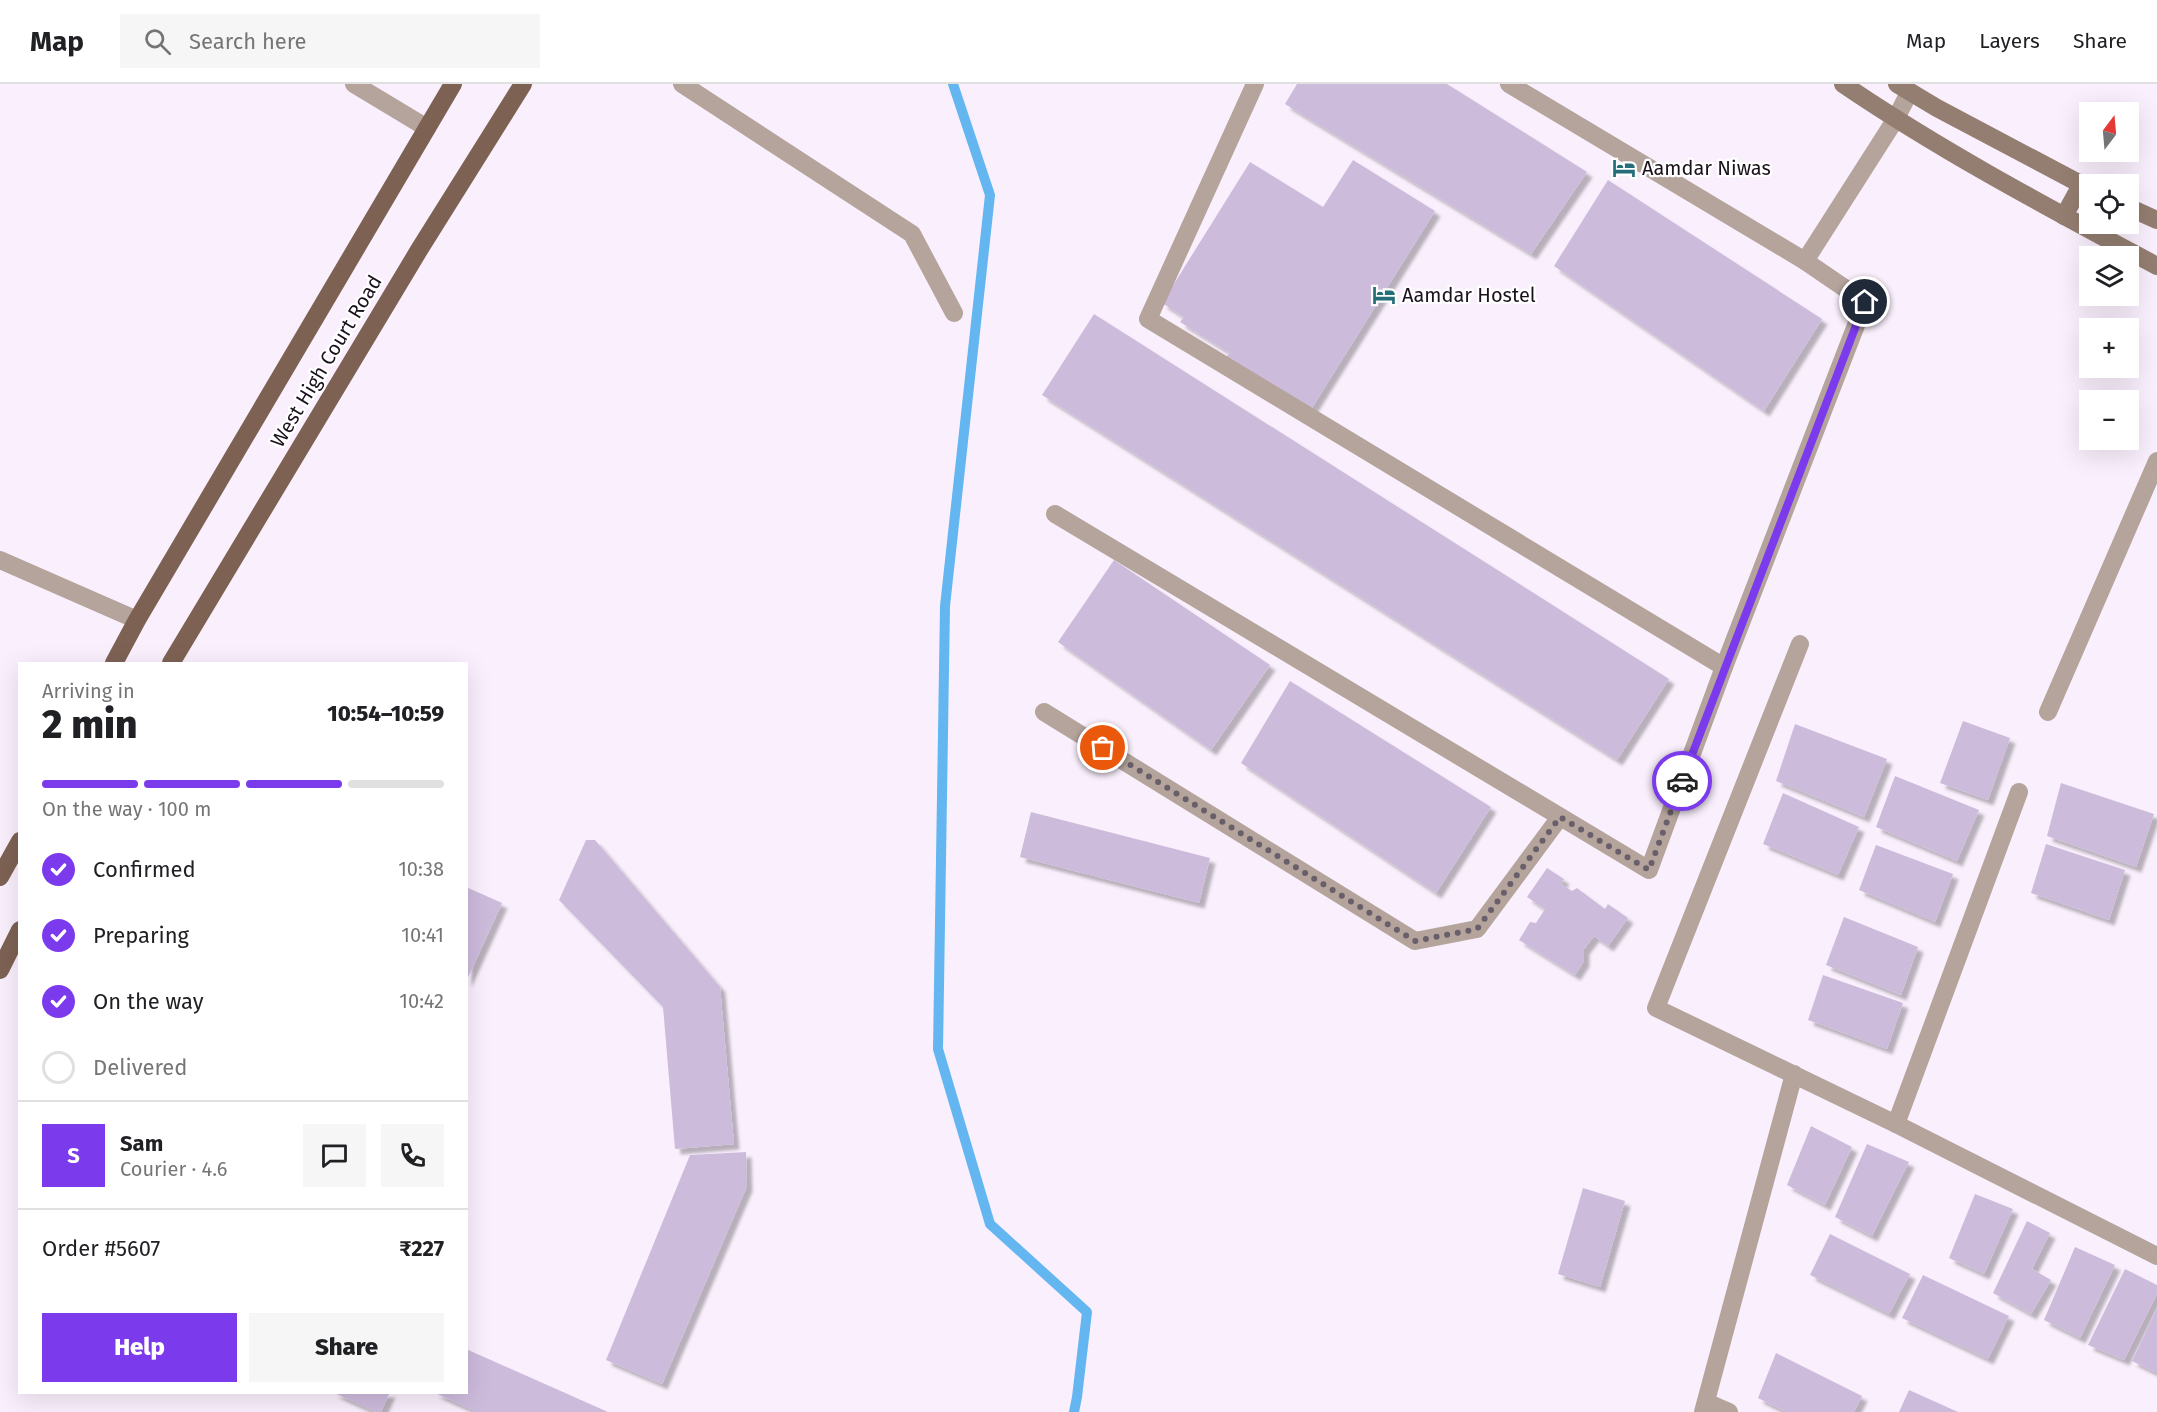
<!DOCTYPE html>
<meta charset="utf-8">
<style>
:root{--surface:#fff;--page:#f6f6f6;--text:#202124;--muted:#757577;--line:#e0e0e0;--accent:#7c3aed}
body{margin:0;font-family:"Fira Sans",sans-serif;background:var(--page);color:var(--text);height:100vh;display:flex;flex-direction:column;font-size:22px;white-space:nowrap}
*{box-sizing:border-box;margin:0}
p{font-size:20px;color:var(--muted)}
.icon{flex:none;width:33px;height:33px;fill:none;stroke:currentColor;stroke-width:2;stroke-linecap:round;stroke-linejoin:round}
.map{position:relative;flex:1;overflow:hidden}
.side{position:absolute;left:18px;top:578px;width:450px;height:732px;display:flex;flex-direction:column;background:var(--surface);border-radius:0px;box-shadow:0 6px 24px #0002}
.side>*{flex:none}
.needle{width:39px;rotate:16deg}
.buttons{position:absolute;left:2079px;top:18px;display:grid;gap:12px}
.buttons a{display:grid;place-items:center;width:60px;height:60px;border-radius:0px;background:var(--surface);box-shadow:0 6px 24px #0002;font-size:30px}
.pin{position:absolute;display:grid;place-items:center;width:51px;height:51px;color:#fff;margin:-26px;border:3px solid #fff;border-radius:50%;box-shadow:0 2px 6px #0007}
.courier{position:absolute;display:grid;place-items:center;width:60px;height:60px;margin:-30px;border:4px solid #7c3aed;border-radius:50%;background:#fff;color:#222;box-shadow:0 2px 8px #0007}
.summary em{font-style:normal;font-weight:800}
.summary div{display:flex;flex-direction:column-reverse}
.summary{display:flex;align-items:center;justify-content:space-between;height:102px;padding:0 24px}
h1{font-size:39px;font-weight:800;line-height:45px}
.bar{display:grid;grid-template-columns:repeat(4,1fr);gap:9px 6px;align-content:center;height:72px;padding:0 24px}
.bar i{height:8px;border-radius:4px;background:var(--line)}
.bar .selected{background:var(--accent)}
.bar p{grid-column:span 4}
.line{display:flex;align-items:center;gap:15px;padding:0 24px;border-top:2px solid var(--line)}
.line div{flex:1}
.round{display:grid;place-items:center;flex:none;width:63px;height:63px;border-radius:0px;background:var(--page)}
ol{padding:0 24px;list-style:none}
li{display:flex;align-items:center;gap:18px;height:66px}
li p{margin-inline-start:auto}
li .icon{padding:6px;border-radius:50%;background:var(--accent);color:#fff;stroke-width:4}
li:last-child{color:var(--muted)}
li i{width:33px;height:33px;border:3px solid var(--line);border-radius:50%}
.primary-button{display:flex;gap:12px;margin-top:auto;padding:12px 24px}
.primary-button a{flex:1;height:69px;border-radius:0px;background:var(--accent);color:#fff;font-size:24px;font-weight:800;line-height:69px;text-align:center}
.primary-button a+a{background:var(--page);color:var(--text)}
header{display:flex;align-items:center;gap:36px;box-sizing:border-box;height:84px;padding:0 30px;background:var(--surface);border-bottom:2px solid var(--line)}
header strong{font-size:28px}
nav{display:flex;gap:33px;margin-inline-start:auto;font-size:21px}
.search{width:420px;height:54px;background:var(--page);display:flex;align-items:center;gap:15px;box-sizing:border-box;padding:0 21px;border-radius:0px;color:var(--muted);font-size:22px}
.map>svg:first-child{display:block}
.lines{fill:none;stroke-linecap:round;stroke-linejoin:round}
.stream{stroke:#64b6f0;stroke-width:10}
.building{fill:#cdbbdc;filter:url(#shadow)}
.lane{stroke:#b4a49c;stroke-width:18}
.street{stroke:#b4a49c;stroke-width:18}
.secondary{stroke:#947e71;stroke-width:18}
.primary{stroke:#7d6254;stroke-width:18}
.done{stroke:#685f6b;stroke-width:6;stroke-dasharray:0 10.8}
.route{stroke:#7c3aed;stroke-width:8}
.labels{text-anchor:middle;stroke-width:4.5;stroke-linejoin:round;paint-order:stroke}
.poi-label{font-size:20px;fill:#1a111c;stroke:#fff;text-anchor:start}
.street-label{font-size:20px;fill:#1a111c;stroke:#fff}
</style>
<header>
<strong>Map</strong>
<div class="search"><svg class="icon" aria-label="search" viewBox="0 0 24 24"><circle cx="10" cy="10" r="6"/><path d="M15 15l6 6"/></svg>Search here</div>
<nav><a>Map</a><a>Layers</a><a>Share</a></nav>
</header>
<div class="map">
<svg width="2157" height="1328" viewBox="0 0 2157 1328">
<defs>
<filter id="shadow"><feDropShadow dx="5.5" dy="5.5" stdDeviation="1.5" flood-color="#0004"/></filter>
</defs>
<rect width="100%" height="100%" fill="#faf0fd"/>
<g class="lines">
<polyline class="stream" points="953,0 990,111 945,522 938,965 990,1140 1087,1228 1077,1313 1074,1328"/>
</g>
<g class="building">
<polygon points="1297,0 1447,0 1587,88 1531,170 1285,20"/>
<polygon points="1353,76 1435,127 1308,330 1221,277 1230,269 1180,238 1184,233 1162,219 1250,78 1323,123"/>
<polygon points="1608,96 1822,235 1764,327 1554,182"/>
<polygon points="1094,230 1669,595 1617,676 1042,311"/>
<polygon points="1114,476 1270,581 1211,666 1058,558"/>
<polygon points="1290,597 1491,723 1436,809 1241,679"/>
<polygon points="1963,637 2010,654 1988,716 1940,699"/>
<polygon points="1795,640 1887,675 1864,733 1776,697"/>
<polygon points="1895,692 1979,726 1957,777 1876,743"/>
<polygon points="2061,699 2154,730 2136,783 2047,752"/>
<polygon points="1783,709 1859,743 1838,791 1763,760"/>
<polygon points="1031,728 1210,774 1199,819 1020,773"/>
<polygon points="586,756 595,756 720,903 734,1060 675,1065 663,923 559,816"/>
<polygon points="2046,760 2125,786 2109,836 2031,809"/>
<polygon points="1876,761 1953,790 1935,838 1859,806"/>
<polygon points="1547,784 1564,795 1561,800 1572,807 1577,804 1605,825 1608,820 1628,834 1608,862 1594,852 1584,865 1584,877 1575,891 1519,856 1530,838 1536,839 1545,825 1527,813"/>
<polygon points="466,803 502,819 466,898"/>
<polygon points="1844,833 1918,863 1901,911 1826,881"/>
<polygon points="1823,891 1903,919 1887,965 1808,936"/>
<polygon points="1811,1042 1852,1063 1825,1121 1787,1101"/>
<polygon points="1867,1060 1909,1078 1872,1152 1835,1133"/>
<polygon points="746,1068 747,1102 662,1300 606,1276 690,1071"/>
<polygon points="1583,1104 1625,1117 1600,1203 1558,1190"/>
<polygon points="1975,1110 2013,1125 1984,1190 1949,1174"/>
<polygon points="2027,1137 2050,1149 2032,1185 2051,1196 2031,1230 1993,1209"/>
<polygon points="1830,1150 1910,1190 1889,1230 1810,1191"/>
<polygon points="2075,1163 2115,1181 2080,1254 2044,1236"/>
<polygon points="2125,1185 2157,1201 2157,1210 2124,1276 2088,1261"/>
<polygon points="1923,1191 2009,1232 1988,1275 1902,1234"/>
<polygon points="2157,1224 2157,1289 2132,1277"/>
<polygon points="466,1265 608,1328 477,1328 433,1308 466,1308"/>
<polygon points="1776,1269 1862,1312 1854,1328 1786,1328 1758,1314"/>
<polygon points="1909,1306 1958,1328 1899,1328"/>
<polygon points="332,1308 390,1308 381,1328 376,1328"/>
</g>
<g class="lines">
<g class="lane">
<polyline points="1255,0 1148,235 1724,583"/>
<polyline points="1509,0 1805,177"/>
<polyline points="1055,430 1649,786 1724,583 1865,218 1805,177 1895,36 1909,9"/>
<polyline points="1044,628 1415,857 1477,845 1560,733"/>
<polyline points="2048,628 2157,377"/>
</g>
<g class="street">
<polyline points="354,0 427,44"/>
<polyline points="682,0 912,150 954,229"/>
<polyline points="0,476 137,536"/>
<polyline points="1800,560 1656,924 1896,1040 2157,1172"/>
<polyline points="1896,1040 2019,708"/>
<polyline points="1706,1318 1729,1328"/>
<polyline points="1703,1328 1794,990"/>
</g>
<g class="secondary">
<path d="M1843,0C1943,68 2051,125 2157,182"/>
<polyline points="1897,0 1937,24 2090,105"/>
<polyline points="2128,123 2157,136"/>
<polyline points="2064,132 2081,101"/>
</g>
<g class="primary">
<polyline points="114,579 137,536 453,0"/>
<polyline points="171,579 419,166 523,0"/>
<polyline points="0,793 20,757"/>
<polyline points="0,886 20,846"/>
</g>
</g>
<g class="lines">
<polyline class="done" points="1103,664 1415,857 1477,845 1560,733 1649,786 1682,697"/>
<polyline class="route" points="1682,697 1865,218"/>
</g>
<defs>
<g id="hotel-bare" transform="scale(1.8)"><path d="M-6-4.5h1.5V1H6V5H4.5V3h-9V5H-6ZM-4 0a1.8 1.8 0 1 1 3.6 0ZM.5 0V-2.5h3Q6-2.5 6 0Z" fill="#256d79" stroke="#fff" stroke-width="2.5" paint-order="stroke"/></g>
</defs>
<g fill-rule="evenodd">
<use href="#hotel-bare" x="1624" y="84"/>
<use href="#hotel-bare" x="1384" y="211"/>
</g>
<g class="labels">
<g class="poi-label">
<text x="1642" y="91">Aamdar Niwas</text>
<text x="1402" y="218">Aamdar Hostel</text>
</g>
<g class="street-label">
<text transform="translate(326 277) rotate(-59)" y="7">West High Court Road</text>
</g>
</g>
</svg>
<div class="buttons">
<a><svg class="needle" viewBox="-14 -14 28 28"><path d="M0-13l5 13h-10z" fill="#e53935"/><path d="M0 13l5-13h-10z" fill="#757577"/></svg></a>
<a><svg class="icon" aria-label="locate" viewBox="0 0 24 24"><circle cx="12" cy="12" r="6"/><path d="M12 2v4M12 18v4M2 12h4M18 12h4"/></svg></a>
<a><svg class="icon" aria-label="layers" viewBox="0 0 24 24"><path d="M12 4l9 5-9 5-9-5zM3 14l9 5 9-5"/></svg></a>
<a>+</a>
<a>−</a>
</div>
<div class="pin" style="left:1103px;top:664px;background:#ea580c"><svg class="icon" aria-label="bag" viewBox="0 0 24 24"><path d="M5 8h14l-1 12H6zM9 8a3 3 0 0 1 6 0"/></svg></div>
<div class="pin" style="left:1865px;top:218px;background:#1f2937"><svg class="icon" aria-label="home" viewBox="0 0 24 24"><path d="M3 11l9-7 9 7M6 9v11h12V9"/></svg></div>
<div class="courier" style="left:1682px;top:697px"><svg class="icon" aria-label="car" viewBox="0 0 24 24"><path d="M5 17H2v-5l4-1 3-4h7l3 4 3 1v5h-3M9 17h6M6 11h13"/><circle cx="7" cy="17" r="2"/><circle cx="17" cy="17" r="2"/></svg></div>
<section class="side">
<div class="summary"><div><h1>2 min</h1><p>Arriving in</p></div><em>10:54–10:59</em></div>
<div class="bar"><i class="selected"></i><i class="selected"></i><i class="selected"></i><i></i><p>On the way · 100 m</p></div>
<ol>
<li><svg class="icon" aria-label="check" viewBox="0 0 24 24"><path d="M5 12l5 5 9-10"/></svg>Confirmed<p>10:38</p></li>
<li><svg class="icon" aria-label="check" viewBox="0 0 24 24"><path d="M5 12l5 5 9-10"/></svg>Preparing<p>10:41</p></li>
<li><svg class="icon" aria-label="check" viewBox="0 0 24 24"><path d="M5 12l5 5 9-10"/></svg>On the way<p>10:42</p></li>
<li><i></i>Delivered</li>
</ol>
<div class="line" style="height:108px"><b class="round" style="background:var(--accent);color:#fff">S</b><div><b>Sam</b><p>Courier · 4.6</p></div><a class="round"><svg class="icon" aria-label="chat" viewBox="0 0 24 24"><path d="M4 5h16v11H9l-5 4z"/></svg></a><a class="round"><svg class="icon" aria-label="phone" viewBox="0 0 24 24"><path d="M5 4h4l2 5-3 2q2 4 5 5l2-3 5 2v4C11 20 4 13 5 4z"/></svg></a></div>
<div class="line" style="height:78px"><div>Order #5607</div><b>₹227</b></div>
<div class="primary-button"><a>Help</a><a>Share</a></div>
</section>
</div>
